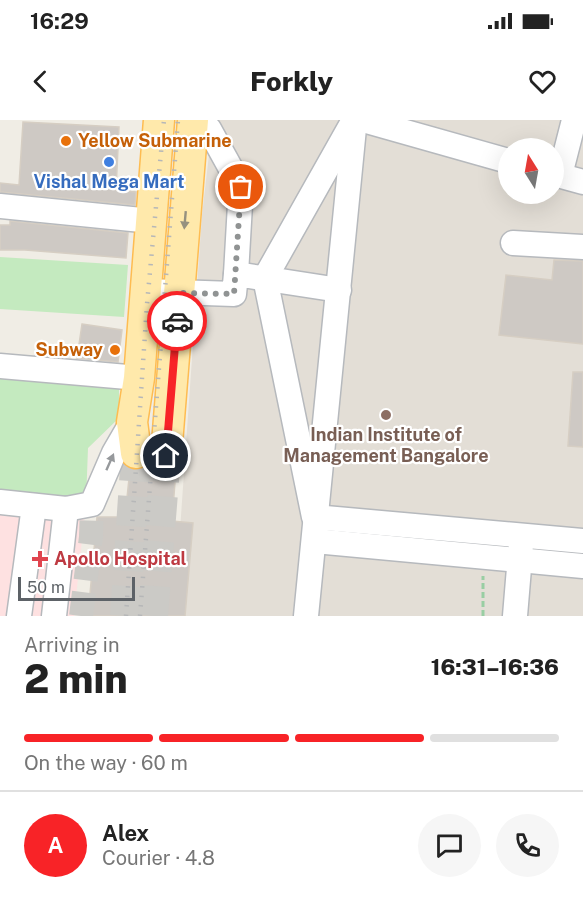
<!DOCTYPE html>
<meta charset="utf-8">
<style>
:root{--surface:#fff;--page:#f6f6f6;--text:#222;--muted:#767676;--line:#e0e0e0;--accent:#f82327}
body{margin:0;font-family:"Public Sans",sans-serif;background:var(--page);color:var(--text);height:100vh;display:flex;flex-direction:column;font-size:22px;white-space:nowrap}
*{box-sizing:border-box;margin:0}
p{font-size:20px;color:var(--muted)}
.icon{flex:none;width:33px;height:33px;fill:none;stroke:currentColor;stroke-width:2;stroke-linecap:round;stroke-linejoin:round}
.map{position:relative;height:496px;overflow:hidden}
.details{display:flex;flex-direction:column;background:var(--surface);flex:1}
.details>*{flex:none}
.needle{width:39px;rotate:349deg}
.controls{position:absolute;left:498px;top:18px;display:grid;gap:12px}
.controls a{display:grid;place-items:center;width:66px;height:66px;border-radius:50%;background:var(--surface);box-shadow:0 6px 24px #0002;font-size:30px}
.scale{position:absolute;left:18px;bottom:15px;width:117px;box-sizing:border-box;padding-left:6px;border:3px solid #5d6267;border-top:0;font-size:16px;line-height:21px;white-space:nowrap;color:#5d6267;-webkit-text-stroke:4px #fff;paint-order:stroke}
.pin{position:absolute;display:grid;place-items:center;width:51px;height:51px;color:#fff;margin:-26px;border:3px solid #fff;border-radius:50%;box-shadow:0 2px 6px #0007}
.courier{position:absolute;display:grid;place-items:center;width:60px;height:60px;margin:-30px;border:4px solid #f82327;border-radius:50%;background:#fff;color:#222;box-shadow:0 2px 8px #0007}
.head em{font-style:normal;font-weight:800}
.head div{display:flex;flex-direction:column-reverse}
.head{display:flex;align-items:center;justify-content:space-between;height:102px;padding:0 24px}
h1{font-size:39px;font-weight:800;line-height:45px}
.bar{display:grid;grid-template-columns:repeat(4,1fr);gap:9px 6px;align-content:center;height:72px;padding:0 24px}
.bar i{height:8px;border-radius:4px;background:var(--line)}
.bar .current{background:var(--accent)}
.bar p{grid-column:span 4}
.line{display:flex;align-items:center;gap:15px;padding:0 24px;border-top:2px solid var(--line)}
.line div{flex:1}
.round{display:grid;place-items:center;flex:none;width:63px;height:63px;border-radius:32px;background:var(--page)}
.status{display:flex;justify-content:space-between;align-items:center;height:42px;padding:0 30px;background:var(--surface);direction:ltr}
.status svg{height:16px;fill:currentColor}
header{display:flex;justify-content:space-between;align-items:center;height:78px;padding:0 24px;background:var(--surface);font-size:27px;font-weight:800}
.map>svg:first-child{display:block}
.education{fill:#e3ded6;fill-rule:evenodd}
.medical{fill:#fee1e1}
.green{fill:#c4eabf}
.building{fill:#cec9c4;stroke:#d6cec3;stroke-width:1.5}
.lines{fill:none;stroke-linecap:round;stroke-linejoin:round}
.minor-tunnel{stroke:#cbcac6;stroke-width:24;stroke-dasharray:24 12;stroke-linecap:butt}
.major-tunnel{stroke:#cbcac6;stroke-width:30;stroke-dasharray:30 15;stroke-linecap:butt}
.minor-casing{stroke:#b6b9bd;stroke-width:27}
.major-casing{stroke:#febc51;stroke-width:33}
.path{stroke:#99cea3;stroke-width:3;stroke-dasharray:6 3;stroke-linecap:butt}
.minor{stroke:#fff;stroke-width:24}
.major{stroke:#ffe9ab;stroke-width:30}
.rail{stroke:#b6b7b8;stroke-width:4.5;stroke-dasharray:1.5 8;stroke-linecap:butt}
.oneway{fill:#96917f}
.oneway2{fill:#96999c}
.done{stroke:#909393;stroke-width:6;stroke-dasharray:0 10.8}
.route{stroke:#f82327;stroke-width:8}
.food-dot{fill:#e8710a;stroke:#fff;stroke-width:2}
.shop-dot{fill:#3f7fe0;stroke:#fff;stroke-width:2}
.education-dot{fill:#8d6e63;stroke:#fff;stroke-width:2}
.health-dot{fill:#e0444e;stroke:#fff;stroke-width:2}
.labels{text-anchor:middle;stroke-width:4.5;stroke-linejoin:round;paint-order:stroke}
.food-label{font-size:18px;font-weight:bold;fill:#c56008;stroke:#fff;text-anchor:start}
.shop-label{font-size:18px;font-weight:bold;fill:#366cbe;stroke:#fff}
.education-label{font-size:18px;font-weight:bold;fill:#785e54;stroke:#fff}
.health-label{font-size:18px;font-weight:bold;fill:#be3a42;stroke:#fff;text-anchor:start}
</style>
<div class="status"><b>16:29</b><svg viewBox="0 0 49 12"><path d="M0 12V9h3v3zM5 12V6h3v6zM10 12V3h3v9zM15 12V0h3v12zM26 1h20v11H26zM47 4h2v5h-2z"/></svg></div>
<header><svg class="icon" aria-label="back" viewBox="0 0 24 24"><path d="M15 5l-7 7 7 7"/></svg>Forkly<svg class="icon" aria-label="heart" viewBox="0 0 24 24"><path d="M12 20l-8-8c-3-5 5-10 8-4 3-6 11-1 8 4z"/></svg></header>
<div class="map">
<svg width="583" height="496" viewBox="0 0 583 496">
<rect width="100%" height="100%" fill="#f0ede5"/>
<path class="education" d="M213,0H583V496H174L202,95ZM508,28H554V74H508Z"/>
<polygon class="medical" points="0,374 86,382 74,496 0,496"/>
<g class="green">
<polygon points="0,137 128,145 124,197 0,189"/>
<polygon points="0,255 119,269 119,298 88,328 86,382 0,374"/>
</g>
<g class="building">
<polygon points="23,2 119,7 116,70 136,72 135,85 0,72 0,63 19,65"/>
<polygon points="10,101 128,113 126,138 25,130 0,130 0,105 10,105"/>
<polygon points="554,140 583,141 583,224 499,215 506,155 552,160"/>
<polygon points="82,204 122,210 118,242 77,238"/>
<polygon points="573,252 583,252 583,327 568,326"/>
<polygon points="150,342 156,350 164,353 176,349 172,401 193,403 185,496 88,496 97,397 125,397 130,349 139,350"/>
</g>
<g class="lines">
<polyline class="minor-tunnel" points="81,496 91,417 92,384"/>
<g class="major-tunnel">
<polyline points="125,496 136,333"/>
<polyline points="153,496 166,336"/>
</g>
<g class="minor-casing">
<g id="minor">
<polyline points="354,0 265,158 314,397 583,421"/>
<polyline points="363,0 508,41"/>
<polyline points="192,2 209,9 241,67 236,154"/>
<polyline points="554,54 583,62"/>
<polyline points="560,55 574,0"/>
<polyline points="0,86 152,101"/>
<polyline points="513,123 583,127"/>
<polyline points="145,171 234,174 236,154 339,170"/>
<polyline points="0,246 139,258"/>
<polyline points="0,382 66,389 92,384 114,333 132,302"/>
<polyline points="315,421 583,446"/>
<polyline points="19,496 34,386"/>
<polyline points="54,496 66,389"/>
<polyline points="306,496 354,8"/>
<polyline points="515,496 521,424"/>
</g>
</g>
<g class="major-casing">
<g id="major">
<polyline points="136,333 132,302 139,258 159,0"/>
<polyline points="166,336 193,0"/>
</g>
</g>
<polyline class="path" points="483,496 483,456"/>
<use href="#minor" class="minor"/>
<use href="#major" class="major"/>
<g class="rail">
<polyline points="126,496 147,184 164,0"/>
<polyline points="140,496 178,0"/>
</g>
</g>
<defs><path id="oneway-solid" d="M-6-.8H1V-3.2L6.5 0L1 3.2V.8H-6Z" transform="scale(1.5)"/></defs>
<use class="oneway" href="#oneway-solid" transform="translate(185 100) rotate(95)"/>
<use class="oneway2" href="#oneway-solid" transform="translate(110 342) rotate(-66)"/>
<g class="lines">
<polyline class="done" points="177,201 179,173 234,174 241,67"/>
<polyline class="route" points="166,336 177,201"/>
</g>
<g class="food-dot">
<circle cx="66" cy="21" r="6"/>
<circle cx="115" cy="230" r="6"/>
</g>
<circle class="shop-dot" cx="109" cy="42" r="6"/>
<circle class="education-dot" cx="386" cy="295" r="6"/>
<path class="health-dot" d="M37 430h6v6h6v6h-6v6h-6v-6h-6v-6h6z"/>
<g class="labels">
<g class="food-label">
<text x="78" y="27">Yellow Submarine</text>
<text x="103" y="236" text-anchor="end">Subway</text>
</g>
<g class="shop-label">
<text x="109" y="68">Vishal Mega Mart</text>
</g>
<g class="education-label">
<text x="386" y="321">Indian Institute of<tspan x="386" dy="21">Management Bangalore</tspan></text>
</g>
<g class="health-label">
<text x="54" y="445">Apollo Hospital</text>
</g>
</g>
</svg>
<div class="controls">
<a><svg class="needle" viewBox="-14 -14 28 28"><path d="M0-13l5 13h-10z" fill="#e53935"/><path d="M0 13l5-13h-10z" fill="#767676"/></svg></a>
</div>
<div class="scale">50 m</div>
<div class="pin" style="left:241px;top:67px;background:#ea580c"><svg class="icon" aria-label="bag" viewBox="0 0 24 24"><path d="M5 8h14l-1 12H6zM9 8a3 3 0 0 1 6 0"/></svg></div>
<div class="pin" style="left:166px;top:336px;background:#1f2937"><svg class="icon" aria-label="home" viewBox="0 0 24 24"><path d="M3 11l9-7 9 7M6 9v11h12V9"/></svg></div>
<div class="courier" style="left:177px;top:201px"><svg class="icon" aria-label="car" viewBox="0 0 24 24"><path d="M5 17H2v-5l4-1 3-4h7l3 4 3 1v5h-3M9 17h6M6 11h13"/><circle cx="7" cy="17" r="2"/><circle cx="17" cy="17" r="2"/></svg></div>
</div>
<section class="details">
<div class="head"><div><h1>2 min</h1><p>Arriving in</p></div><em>16:31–16:36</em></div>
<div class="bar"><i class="current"></i><i class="current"></i><i class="current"></i><i></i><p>On the way · 60 m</p></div>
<div class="line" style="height:108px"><b class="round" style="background:var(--accent);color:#fff">A</b><div><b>Alex</b><p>Courier · 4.8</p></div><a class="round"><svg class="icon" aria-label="chat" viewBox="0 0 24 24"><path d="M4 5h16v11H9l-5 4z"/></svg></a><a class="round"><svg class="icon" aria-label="phone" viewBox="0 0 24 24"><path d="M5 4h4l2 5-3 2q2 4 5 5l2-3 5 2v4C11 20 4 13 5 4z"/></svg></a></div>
</section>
